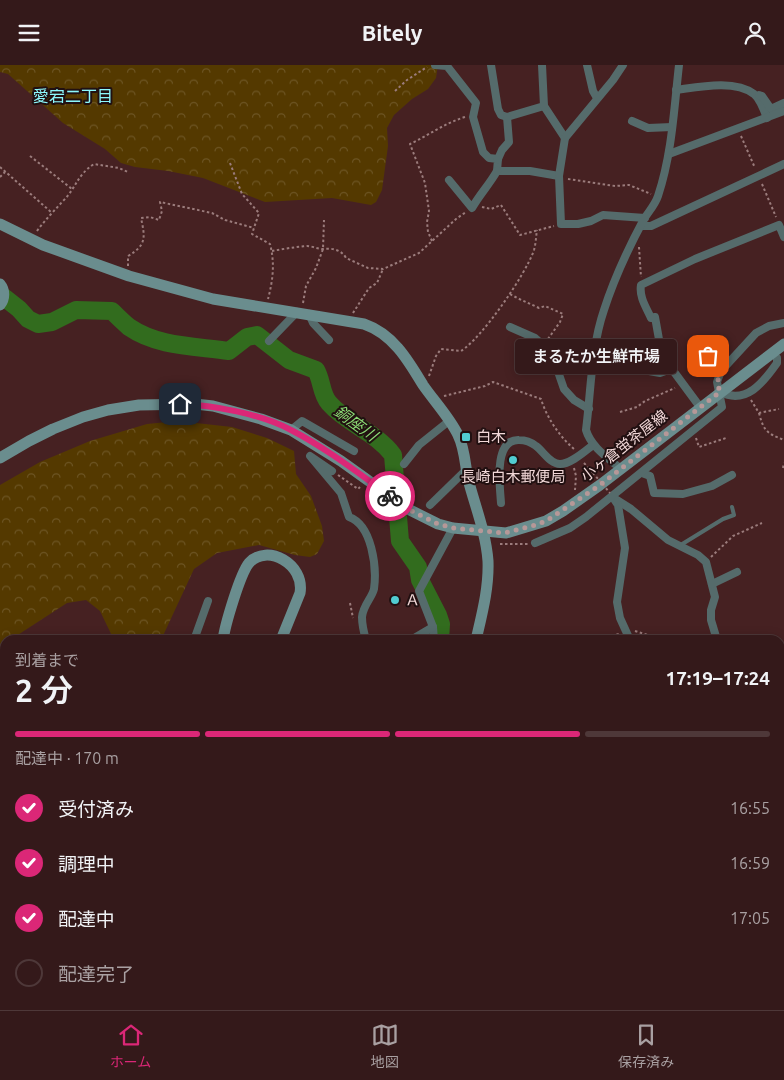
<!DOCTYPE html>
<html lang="ja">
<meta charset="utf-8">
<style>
:root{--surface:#34191a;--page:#3f2627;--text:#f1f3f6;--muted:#a9a0a2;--line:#4e3839;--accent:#db2777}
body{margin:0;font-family:Ubuntu,"Noto Sans JP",sans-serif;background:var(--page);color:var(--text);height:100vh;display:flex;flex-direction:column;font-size:19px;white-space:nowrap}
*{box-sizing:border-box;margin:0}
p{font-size:16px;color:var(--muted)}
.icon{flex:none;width:28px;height:28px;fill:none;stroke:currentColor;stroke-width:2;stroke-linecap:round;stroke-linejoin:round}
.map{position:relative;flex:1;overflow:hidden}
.details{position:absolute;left:0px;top:570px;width:785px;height:375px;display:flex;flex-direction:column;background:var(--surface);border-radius:15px 15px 0 0;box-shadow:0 2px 12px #0003,0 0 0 1px var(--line)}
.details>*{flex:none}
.pin{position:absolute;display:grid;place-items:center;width:42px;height:42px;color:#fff;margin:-21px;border-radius:10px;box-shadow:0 2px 8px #0006}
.courier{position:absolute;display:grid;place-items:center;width:50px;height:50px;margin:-25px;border:4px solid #db2777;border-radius:50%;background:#fff;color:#222;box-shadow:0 1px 6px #0007}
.bubble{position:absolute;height:35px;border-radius:5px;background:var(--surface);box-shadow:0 2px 12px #0003,0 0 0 1px var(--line);font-size:16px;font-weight:600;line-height:35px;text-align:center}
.headline em{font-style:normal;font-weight:600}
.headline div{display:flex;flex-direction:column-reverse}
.headline{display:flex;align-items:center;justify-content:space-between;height:85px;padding:0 15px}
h1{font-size:32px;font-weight:600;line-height:38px}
.bar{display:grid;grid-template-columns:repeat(4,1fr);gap:8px 5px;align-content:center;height:60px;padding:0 15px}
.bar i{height:6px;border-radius:4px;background:var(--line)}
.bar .active{background:var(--accent)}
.bar p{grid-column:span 4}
ol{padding:0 15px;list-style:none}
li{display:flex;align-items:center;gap:15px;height:55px}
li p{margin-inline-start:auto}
li .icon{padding:5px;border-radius:50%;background:var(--accent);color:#fff;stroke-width:4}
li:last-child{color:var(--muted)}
li i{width:28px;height:28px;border:2px solid var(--line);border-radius:50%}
header{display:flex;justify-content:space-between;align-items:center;height:65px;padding:0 15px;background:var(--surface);font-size:22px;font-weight:600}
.menu{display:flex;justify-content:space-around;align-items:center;height:70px;border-top:1px solid var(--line);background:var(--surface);font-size:14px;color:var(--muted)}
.menu a{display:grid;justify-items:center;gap:2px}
.menu .active{color:var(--accent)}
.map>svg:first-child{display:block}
.forest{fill:url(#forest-crowns)}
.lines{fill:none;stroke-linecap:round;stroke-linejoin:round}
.river{stroke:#326c1e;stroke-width:18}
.path{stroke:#9b7c7c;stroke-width:2;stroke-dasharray:2.5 2.5;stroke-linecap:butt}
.lane{stroke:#556b6b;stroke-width:4}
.street{stroke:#556b6b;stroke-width:8}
.secondary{stroke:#6a8d8e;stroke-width:11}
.path-bridge{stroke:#9b7c7c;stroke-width:2;stroke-dasharray:2.5 2.5;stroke-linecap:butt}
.done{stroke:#b69898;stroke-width:5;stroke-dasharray:0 9}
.route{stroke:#db2777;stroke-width:6}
.poi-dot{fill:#51ccd1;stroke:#211011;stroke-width:2}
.labels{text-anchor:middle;stroke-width:4;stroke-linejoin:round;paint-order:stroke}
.poi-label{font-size:15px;fill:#f2d8d8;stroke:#211011;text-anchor:start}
.street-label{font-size:15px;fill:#f2d8d8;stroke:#211011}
.neighbourhood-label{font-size:16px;fill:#8cf8fc;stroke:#211011}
.water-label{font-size:16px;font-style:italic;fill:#8bd974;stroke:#211011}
</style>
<header><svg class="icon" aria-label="menu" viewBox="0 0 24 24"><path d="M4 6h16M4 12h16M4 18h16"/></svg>Bitely<svg class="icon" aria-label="person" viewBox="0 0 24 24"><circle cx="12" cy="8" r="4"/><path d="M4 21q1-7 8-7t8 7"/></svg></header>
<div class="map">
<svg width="784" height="945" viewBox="0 0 784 945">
<defs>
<pattern id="forest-crowns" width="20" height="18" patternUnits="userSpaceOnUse" patternTransform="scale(1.25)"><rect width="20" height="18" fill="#543900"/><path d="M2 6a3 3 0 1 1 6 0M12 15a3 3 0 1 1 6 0" fill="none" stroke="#6d5524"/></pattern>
</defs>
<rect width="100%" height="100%" fill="#462122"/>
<g class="forest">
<polygon points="0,0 438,0 436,13 428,24 412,34 394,50 387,63 388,81 382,125 376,137 371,140 332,133 265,137 203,113 168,106 135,102 121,98 105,84 63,58 8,9 0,7"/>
<polygon points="178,356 232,362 267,373 294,386 296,409 311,431 322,461 324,476 317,489 310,492 295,490 259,480 217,488 194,504 161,575 114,575 100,546 86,535 67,538 10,575 5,575 5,578 0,581 0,420 40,397 90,376 147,359"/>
<polygon points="784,711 784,945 578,945 580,940 780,940 780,719"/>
</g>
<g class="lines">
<path class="river" d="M0,229L19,244L28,254L38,259L52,257L76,245L112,246C117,251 123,257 129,262C158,282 195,281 229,286L247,272L257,270L289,295L316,305C322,315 321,329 329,338C347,359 376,367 393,390L400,476L418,502L420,515L438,550L441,559L440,575"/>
<g class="path">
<polyline points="395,26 407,15 427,2"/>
<polyline points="741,71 755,103"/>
<polyline points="30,91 72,124"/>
<path d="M230,98L242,129L259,148L252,169L270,179C275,198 273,215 268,234"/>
<polyline points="0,102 51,147"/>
<polyline points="0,112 5,107"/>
<polyline points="568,114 615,121 629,120 651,129"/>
<polyline points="762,119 776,152"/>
<polyline points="482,142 491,144 501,140 520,170 554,161"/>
<path d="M37,166C45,155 54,146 63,136C77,122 76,111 94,99L119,103L128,107"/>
<path d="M432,176L428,167L427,157L429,146L425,118L410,79C429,70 445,58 465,52"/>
<polyline points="639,182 641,212"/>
<path d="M272,186C283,184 295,182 307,181C312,181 317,184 323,184C331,183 341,184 346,193L368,203L383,204L419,188L456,154L466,147"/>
<path d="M128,201V191C147,180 145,172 141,153L150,152L159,155L162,146L160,137L212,148L225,155L254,163"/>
<path d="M510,229C520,235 529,238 539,243L545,241L563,249L560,257L548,274"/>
<polyline points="303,238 306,221 316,203 323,184 324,155"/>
<polyline points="353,248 369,223 377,218 383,204"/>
<path d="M429,311L436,291L441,284L461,286C482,273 526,209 534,185C536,178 536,171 537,165"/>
<path d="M444,331L485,321L493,317L541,334C547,353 559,371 574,384"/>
<polyline points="751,335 759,348 779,344"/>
<polyline points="620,347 637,342 645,336 675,323"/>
<path d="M759,348C764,367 767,368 784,375"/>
<polyline points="696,373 699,382 726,373"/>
<polyline points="584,398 593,408"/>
<polyline points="574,403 576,411 575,425"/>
<polyline points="783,403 784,398"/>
<polyline points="338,410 358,424 360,422"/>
<polyline points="500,479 528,479"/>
<polyline points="711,492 733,471 762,458"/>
<polyline points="350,538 353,553"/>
<polyline points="635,566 663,575"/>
<polyline points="597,575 619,569"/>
<polyline points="780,617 784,620"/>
<polyline points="475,945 481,940"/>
</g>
<g class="lane">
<polyline points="708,291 721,306"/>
<polyline points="679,481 723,454 734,450 732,442"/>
</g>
<g class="street">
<polyline points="435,0 447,1 476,38 473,52 483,87 489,93 498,94 497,106 530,106 559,111"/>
<polyline points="491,0 498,44 501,50 507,52 544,41"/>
<polyline points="542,0 544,41 565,73"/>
<polyline points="587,0 593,26 597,33"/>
<polyline points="623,0 613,15 565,73 559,111 561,159 578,159 591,156 603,150 645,153"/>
<path d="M676,25C698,22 735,14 754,29C760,34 764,45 767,53"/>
<polyline points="759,30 762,31 771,44 784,38"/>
<polyline points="632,56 648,63 672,62"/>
<polyline points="669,89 784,46"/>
<polyline points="498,94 502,85 509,77 507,52"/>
<path d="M449,115L472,143C480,129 489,120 497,106"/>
<polyline points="641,161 651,161 784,99"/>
<polyline points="309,249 313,258 329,275"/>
<polyline points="510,262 535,273 543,280 554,295 564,324 574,335 589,344"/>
<polyline points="269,276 297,247"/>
<polyline points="594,296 660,308 671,304"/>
<path d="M720,327C746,340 763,318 777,298V293"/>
<path d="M700,342L666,296L660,280L655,252L651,253C646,242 639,232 641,220L695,194L779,160L784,172"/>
<polyline points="291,365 302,356 354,386"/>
<polyline points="404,399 419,380 449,356"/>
<path d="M621,404C608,393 591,382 586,365C591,326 591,283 604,245C613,217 630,180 644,154C649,146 655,140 658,131C672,89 674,44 679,0"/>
<path d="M332,406L310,391L341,428L349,452C372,460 377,502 374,524C372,533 363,540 362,552C362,560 364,568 366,575"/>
<polyline points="642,408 650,411 654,428 683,429 712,421 732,410"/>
<polyline points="612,432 631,444 668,475 698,490 706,497 715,532 711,545 711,555 717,575"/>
<polyline points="614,434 618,440 625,483 617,537 620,553 630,575"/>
<path d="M501,438C500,422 493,374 519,375C525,375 531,377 536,381C544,387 550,399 560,399C571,399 585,386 593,380"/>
<polyline points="430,440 467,404"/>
<polyline points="535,478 570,463 586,452 722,342 717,317 721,306 756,268 769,261 784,258"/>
<polyline points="712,519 737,507"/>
<polyline points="433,562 434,575"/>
<polyline points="194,575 208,536"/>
<polyline points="411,575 433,562 419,526 453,463"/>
<polyline points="0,828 5,816"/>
<polyline points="0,915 5,912"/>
<polyline points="176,940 178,945"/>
<polyline points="76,945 82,940"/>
<polyline points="156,945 161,940"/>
<polyline points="428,945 433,940"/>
</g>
<g class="secondary">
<path d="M0,159L43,180L129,211L213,234L364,259C393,269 408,295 423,320C434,336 450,353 458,370C465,384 465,400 468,414C475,441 486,468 488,496C489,523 482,549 476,575"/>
<path d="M0,219C5,225 5,234 0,240"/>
<polyline points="0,393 29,376 53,364 83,352 108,345 139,340 195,339 213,341 261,354 291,365 341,396 408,444 438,459 453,463 506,468 546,456 563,446 600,420 784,279"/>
<path d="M223,575C225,560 240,509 249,498C267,478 305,499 300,528L281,575"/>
<polyline points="0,656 5,654"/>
<polyline points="352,945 352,940"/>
</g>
<polyline class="path-bridge" points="593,408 610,428"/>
</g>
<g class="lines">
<polyline class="done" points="390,431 408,444 438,459 453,463 504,468 536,460 546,456 600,420 720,327 717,317 722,306 708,291"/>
<path class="route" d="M180,339C213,340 261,349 291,365C326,383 358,408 390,431"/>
</g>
<g class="poi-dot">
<rect x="461" y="367" width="10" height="10" rx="2.5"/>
<circle cx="513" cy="395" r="5"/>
<circle cx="395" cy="535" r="5"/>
</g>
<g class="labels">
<g class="poi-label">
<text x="476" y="377">白木</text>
<text x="513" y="417" text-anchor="middle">長崎白木郵便局</text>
<text x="405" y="540">Ａ</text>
</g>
<g class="street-label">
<text transform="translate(624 381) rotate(-38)" y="5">小ヶ倉蛍茶屋線</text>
</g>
<g class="neighbourhood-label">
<text x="73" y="37">愛宕二丁目</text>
</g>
<g class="water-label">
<text transform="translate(356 358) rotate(36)" y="6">銅座川</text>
</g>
</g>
</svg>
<div class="pin" style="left:708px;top:291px;background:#ea580c"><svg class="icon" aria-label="bag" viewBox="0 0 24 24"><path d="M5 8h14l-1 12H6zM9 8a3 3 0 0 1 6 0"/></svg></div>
<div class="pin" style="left:180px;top:339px;background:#1f2937"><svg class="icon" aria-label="home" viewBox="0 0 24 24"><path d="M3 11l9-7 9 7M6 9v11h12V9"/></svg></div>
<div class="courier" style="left:390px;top:431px"><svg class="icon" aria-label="bike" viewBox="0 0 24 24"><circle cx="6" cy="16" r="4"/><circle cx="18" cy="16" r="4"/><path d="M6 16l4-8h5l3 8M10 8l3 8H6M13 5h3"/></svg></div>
<div class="bubble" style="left:515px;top:274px;width:162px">まるたか生鮮市場</div>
<section class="details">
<div class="headline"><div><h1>2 分</h1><p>到着まで</p></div><em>17:19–17:24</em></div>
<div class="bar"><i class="active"></i><i class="active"></i><i class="active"></i><i></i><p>配達中 · 170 m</p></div>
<ol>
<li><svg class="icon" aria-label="check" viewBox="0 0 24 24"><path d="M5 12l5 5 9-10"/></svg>受付済み<p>16:55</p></li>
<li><svg class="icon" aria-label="check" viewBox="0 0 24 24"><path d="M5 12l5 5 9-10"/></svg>調理中<p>16:59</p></li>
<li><svg class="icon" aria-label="check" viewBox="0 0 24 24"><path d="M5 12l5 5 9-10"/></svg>配達中<p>17:05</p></li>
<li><i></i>配達完了</li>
</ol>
</section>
</div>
<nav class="menu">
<a class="active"><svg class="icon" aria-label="home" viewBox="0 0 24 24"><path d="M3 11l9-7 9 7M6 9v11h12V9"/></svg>ホーム</a>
<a><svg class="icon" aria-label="map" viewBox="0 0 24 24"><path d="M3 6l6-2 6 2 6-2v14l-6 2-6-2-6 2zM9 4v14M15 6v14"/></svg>地図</a>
<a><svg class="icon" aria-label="saved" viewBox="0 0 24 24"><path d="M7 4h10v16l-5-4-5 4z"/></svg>保存済み</a>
</nav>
